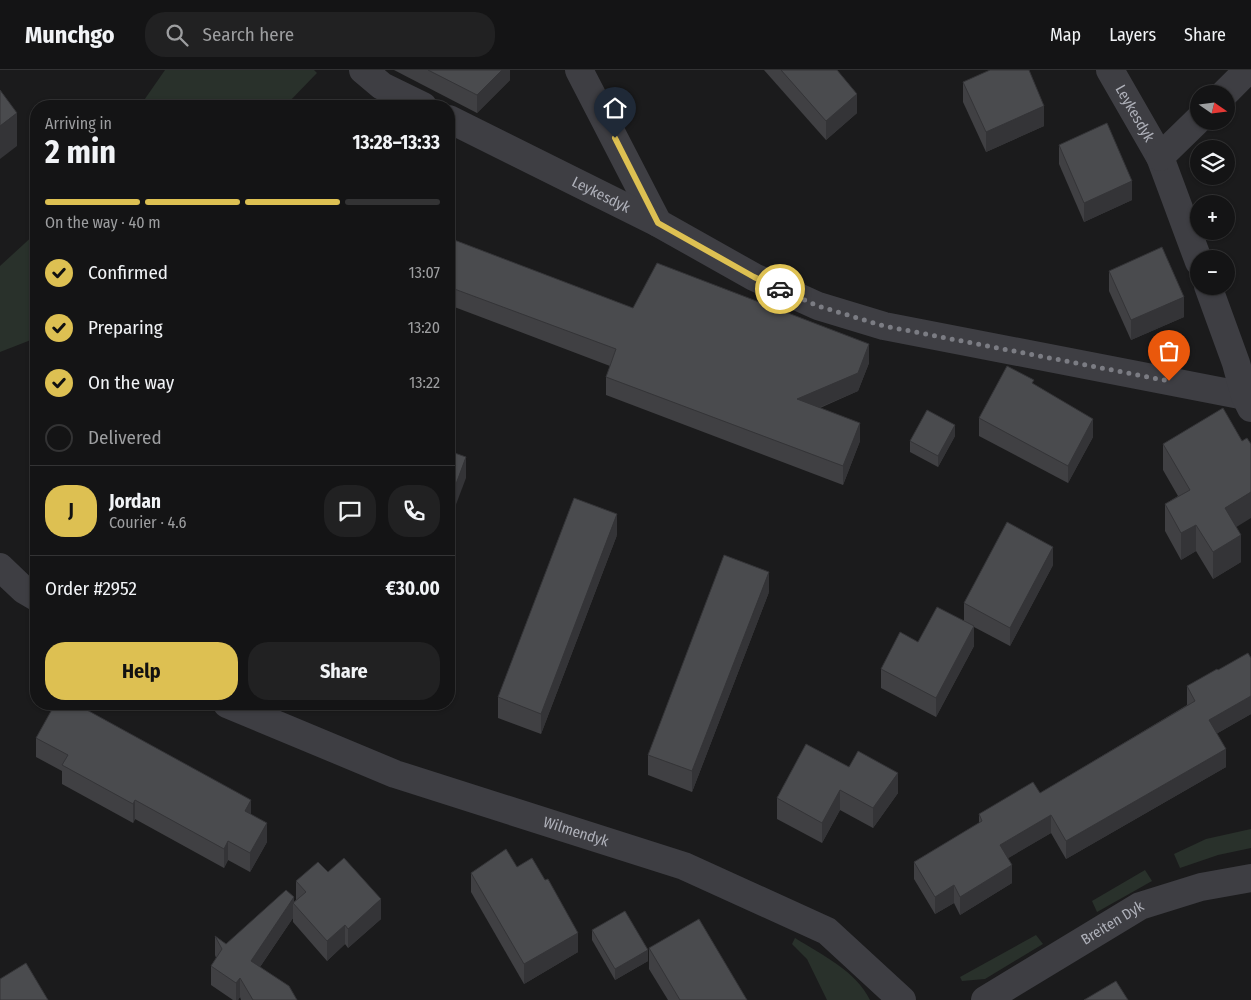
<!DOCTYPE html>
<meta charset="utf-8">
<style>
:root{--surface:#141415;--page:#212122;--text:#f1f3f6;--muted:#9d9ea0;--line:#333334;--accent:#ddc052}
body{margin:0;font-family:"Fira Sans Condensed",sans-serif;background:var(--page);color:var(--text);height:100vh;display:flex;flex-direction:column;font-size:19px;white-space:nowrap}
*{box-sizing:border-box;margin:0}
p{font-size:16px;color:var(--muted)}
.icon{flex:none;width:28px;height:28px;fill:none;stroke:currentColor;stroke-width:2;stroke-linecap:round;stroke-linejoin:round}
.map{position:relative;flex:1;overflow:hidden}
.panel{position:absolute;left:30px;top:30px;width:425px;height:610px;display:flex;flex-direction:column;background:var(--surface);border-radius:20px;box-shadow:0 1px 4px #0004,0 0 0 1px var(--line)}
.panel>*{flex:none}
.needle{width:32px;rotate:104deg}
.controls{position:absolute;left:1190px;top:15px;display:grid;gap:10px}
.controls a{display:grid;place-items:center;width:45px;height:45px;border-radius:50%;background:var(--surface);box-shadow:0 1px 4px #0004,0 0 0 1px var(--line);font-size:25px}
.pin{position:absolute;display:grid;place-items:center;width:42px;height:42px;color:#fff;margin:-51px -21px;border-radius:50% 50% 50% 0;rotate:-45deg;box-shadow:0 0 5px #0007}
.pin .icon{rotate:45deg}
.courier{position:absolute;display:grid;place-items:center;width:50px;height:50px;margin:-25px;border:4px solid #ddc052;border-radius:50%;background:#fff;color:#222;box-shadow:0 1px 6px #0007}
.head em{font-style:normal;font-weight:700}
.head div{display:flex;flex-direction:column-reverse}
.head{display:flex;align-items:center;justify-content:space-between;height:85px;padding:0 15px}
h1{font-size:32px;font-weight:700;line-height:38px}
.bar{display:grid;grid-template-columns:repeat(4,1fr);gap:8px 5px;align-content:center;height:60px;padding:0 15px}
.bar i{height:6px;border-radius:4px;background:var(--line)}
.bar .selected{background:var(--accent)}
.bar p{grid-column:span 4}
.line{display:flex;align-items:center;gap:12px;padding:0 15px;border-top:1px solid var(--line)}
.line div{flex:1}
.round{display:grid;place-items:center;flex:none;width:52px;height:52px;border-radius:20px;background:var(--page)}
ol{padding:0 15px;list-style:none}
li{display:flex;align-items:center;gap:15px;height:55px}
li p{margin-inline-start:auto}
li .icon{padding:5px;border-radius:50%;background:var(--accent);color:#111;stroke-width:4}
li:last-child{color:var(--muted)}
li i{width:28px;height:28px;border:2px solid var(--line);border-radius:50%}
.primary-button{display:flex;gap:10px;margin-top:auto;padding:10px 15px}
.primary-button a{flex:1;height:58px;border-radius:20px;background:var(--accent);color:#111;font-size:20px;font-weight:700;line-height:58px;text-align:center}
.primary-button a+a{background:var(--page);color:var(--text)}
header{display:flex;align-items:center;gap:30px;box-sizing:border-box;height:70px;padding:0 25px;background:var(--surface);border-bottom:1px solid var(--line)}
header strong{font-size:24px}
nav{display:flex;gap:28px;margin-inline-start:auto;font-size:18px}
.search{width:350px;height:45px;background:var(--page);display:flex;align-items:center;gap:12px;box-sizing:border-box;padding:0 18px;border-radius:20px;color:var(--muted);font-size:19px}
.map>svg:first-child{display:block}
.green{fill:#29312b}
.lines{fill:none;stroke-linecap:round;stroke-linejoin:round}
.minor{stroke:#3e3e43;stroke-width:28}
.wall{fill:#404043}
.shaded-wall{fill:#343437}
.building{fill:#4a4b4e;stroke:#343437}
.done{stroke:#7b7c83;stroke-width:5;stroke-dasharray:0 9}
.route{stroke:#ddc052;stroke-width:6}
.labels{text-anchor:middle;stroke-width:4;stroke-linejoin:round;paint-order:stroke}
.street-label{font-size:15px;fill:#afb1ba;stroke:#161617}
</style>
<header>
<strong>Munchgo</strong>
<div class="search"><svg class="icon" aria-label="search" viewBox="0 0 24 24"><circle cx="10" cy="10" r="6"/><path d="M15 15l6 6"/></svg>Search here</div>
<nav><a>Map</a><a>Layers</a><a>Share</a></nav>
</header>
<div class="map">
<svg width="1251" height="930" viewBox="0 0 1251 930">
<rect width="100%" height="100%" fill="#1b1b1c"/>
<g class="green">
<polygon points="165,0 314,0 317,3 285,36 140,36"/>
<polygon points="36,163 36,268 0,282 0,196"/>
<polygon points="1251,759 1251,778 1218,785 1180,798 1174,784 1206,769"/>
<polygon points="1145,800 1152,811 1097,842 1092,831"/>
<polygon points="1036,865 1043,874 985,909 962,911 960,907"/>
<path d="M795,868C822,885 856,901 870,930H827L807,889L792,874Z"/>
</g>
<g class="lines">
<g class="minor">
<polyline points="363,0 382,16 423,36"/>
<polyline points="579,0 658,153"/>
<path id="s1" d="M1110,0L1160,87L1199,192"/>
<polyline points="1224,24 1248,0"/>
<path id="s2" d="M449,49L658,153L754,207L818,236L884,256L1245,326"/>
<polyline points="1160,87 1199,49"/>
<polyline points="1208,216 1236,293 1245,326 1251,338"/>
<polyline points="0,497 24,520 36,527"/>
<path id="s3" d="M227,634L395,704L684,796L827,861L902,930"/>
<path id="s4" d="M985,930L1140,836L1201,817L1251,808"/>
</g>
</g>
<g class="wall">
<polygon points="394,0 510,0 510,10 477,43"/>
<polygon points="764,0 837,0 857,43 826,70"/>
<polygon points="963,12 1044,56 986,82 963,32"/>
<polygon points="1059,75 1132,130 1084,152 1059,94"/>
<polygon points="449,168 633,238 869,293 858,321 820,338 860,371 843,415 606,325 606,307 610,296 449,235"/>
<polygon points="1109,201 1184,247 1131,270 1109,221"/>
<polygon points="1034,314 1093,367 1068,413 979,366 979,348"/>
<polygon points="955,366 938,397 910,382 910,371"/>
<polygon points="1163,374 1236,457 1241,492 1213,509 1196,481 1181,490 1165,461 1165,434 1178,426 1163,400"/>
<polygon points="617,465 541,664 498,648 498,627"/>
<polygon points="1053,495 1010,576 974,557 974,576 936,647 881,618 881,599 918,572 964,551 964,533"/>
<polygon points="769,522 692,722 648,705 648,685"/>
<polygon points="1251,588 1251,644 1216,664 1226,697 1066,789 1051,763 1008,788 1012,813 960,845 954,833 935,844 914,809 914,792 979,753 979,744 1040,723 1187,635 1187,616 1218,600"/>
<polygon points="36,668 251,744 267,772 250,802 228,790 224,798 135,749 133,753 62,714 62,701 36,687"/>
<polygon points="806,674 898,723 873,758 840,740 822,773 777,749 777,728"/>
<polygon points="328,802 381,849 348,878 345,874 327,891 293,852 293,848 260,897 297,930 241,930 240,927 238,930 233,930 211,915 211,896 216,888 215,885 215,866 226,874 294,832 296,830 296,811"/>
<polygon points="471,803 578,882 524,914 471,822"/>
<polygon points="592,860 648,891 615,910 592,870"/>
<polygon points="649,878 747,930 668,930 649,899"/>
</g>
<g class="shaded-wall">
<polygon points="502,0 510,0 510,10 477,43 477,25"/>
<polygon points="857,24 857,43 826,70 826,51"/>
<polygon points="1044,36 1044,56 986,82 986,62"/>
<polygon points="17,43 17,76 0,89 0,56"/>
<polygon points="454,105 454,123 449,136 449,118"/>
<polygon points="1132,111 1132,130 1084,152 1084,133"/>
<polygon points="1184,227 1184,247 1131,270 1131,250"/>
<polygon points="869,274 869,293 858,321 797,347 797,329"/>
<polygon points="1093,349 1093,367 1068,413 1068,396"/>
<polygon points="860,353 860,371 843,415 843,396"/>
<polygon points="955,355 955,366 938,397 938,386"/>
<polygon points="466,387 466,408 449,453 449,433"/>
<polygon points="1251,422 1251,448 1225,464 1225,438"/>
<polygon points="617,444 617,465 541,664 541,644"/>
<polygon points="1196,455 1196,481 1181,490 1181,463"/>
<polygon points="1241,465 1241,492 1213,509 1213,482"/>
<polygon points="1053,477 1053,495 1010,576 1010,558"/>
<polygon points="769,502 769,522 692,722 692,701"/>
<polygon points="974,556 974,576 936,647 936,628"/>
<polygon points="1251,626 1251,644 1209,668 1209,650"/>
<polygon points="1226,679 1226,697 1066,789 1066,771"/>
<polygon points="898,703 898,723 873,758 873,738"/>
<polygon points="840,720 840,740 822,773 822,753"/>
<polygon points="135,730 135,749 133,753 133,734"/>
<polygon points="251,730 251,749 245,741"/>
<polygon points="1051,745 1051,763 1000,793 1000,775"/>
<polygon points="267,753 267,772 250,802 250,783"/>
<polygon points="228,771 228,790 224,798 224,779"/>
<polygon points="1012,795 1012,813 960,845 960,827"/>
<polygon points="954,815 954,833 935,844 935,827"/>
<polygon points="294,827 294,834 293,833 293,848 251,910 251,891"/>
<polygon points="381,829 381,849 348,878 348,859"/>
<polygon points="345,855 345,874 327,891 327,871"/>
<polygon points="578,863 578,882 524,914 524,894"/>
<polygon points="648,880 648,891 615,910 615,899"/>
<polygon points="240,908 240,927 238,930 236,930 236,913"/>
</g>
<g class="building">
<polygon points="428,0 502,0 477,25"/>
<polygon points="781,0 837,0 857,24 826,51"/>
<polygon points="990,0 1029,0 1044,36 986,62 963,12"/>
<polygon points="0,20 17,43 0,56"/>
<polygon points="1107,53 1132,111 1084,133 1059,75"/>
<polygon points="449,103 454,105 449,118"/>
<polygon points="449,168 633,238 657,193 869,274 858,303 797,329 860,353 843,396 606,307 616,279 449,217"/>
<polygon points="1162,177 1184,227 1131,250 1109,201"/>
<polygon points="1007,296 1034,310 1032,313 1093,349 1068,396 979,348"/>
<polygon points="1223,338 1242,371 1247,368 1251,374 1251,422 1225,438 1241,465 1213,482 1196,455 1181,463 1165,434 1190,420 1163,374"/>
<polygon points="927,340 955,355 938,386 910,371"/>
<polygon points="449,381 466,387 449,433"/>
<polygon points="574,428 617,444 541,644 498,627"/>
<polygon points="1007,452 1053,477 1010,558 964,533"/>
<polygon points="724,485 769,502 692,701 648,685"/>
<polygon points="937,537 974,556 936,628 881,599 900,562 918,572"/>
<polygon points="1248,583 1251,588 1251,626 1209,650 1226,679 1066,771 1051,745 1000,775 1012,795 960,827 954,815 935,827 914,792 982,751 979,744 1033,712 1040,723 1195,631 1187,616 1217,599 1218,600"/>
<polygon points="55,634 76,634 251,730 245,741 267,753 250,783 228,771 224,779 135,730 133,734 62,695 68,685 36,668"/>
<polygon points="806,674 849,697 858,681 898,703 873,738 840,720 822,753 777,728"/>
<polygon points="506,779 517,797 532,788 545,810 548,809 578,863 524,894 471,803"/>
<polygon points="344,788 381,829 348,859 345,855 327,871 293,833 306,822 296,811 318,792 328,802"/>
<polygon points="286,820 294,827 251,891 289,916 297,930 253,930 240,908 236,913 211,896 222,879 215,866 226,874"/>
<polygon points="625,841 648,880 615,899 592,860"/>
<polygon points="699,849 747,930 680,930 649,878"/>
<polygon points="26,893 48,930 0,930 0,909"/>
<polygon points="1116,911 1128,930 1084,930"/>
</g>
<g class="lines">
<polyline class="done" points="780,219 818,236 884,256 1169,311"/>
<polyline class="route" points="615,68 658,153 754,207 780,219"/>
</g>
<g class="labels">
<g class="street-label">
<text dy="5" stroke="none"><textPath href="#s1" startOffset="50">Leykesdyk</textPath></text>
<text dy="5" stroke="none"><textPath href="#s2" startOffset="170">Leykesdyk</textPath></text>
<text dy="5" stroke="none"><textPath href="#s3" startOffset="372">Wilmendyk</textPath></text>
<text dy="5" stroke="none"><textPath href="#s4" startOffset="149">Breiten Dyk</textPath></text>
</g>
</g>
</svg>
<div class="controls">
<a><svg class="needle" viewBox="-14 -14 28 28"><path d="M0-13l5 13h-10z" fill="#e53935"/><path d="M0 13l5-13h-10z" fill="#9d9ea0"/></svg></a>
<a><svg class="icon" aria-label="layers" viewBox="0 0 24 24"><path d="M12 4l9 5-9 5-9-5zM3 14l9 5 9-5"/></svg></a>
<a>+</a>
<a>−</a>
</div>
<div class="pin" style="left:1169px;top:311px;background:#ea580c"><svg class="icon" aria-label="bag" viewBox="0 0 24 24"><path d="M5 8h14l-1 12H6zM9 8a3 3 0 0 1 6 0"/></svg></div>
<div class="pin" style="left:615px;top:68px;background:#1f2937"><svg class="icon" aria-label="home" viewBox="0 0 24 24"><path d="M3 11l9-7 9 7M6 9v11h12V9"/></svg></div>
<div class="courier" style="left:780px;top:219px"><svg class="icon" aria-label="car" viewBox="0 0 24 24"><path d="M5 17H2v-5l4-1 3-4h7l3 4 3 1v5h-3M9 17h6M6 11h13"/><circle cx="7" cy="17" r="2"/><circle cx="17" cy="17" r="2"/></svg></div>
<section class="panel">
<div class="head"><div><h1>2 min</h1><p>Arriving in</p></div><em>13:28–13:33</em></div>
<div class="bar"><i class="selected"></i><i class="selected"></i><i class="selected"></i><i></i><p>On the way · 40 m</p></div>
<ol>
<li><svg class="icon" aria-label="check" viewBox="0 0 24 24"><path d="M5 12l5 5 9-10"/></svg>Confirmed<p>13:07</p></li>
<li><svg class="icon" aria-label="check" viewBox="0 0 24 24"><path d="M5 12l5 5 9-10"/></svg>Preparing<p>13:20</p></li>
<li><svg class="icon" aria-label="check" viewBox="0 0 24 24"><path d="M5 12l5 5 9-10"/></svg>On the way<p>13:22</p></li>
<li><i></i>Delivered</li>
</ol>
<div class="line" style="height:90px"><b class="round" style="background:var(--accent);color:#111">J</b><div><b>Jordan</b><p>Courier · 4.6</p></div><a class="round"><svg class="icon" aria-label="chat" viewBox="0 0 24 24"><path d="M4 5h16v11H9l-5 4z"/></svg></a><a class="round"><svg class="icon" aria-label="phone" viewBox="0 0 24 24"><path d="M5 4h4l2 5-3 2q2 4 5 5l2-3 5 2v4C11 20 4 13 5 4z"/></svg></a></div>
<div class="line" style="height:65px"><div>Order #2952</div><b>€30.00</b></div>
<div class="primary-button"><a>Help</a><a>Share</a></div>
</section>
</div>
